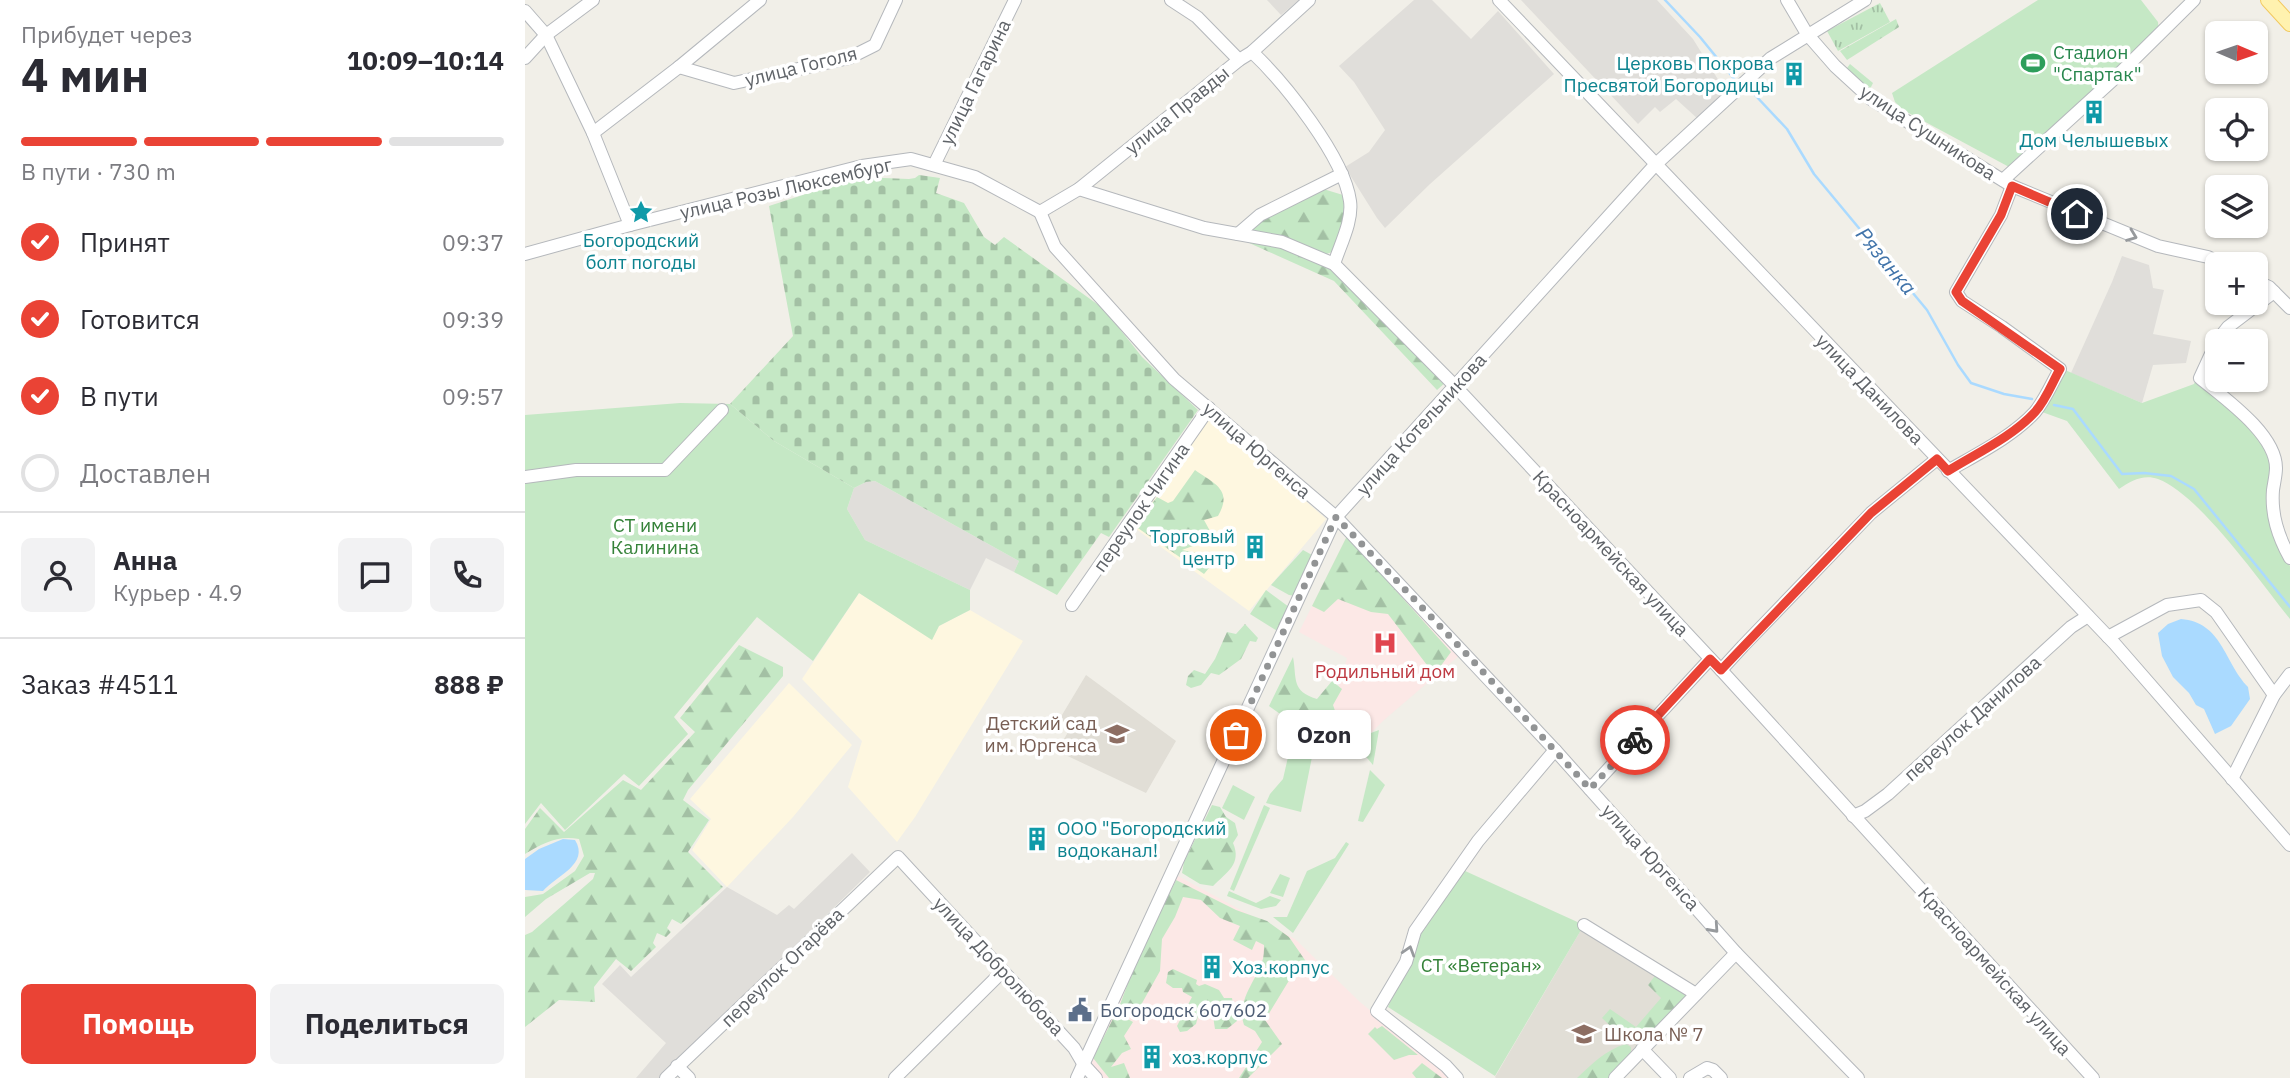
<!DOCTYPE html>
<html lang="ru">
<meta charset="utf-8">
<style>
:root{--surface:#fff;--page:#f2f2f3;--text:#2b2b33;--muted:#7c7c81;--line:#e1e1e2;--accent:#ea4335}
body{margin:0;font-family:"IBM Plex Sans",sans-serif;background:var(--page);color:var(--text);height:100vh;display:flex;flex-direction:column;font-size:26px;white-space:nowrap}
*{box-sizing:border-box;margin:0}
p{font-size:23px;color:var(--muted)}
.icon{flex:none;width:38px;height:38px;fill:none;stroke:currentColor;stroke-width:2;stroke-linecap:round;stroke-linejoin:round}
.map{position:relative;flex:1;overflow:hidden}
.panel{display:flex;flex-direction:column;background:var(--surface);width:525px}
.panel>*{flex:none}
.needle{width:46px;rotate:92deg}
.tools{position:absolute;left:1680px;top:21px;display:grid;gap:14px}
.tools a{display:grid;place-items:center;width:63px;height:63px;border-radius:10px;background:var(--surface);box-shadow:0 2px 5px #0004;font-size:35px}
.pin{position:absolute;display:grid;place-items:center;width:60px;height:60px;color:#fff;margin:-30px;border:4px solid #fff;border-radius:50%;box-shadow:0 2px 7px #0007}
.courier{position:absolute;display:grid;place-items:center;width:70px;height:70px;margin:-35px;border:5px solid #ea4335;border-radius:50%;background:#fff;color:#222;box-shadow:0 2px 9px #0007}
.bubble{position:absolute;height:49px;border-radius:10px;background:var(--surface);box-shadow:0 2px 5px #0004;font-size:23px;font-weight:700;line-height:49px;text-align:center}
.summary em{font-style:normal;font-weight:700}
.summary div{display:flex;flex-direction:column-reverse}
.summary{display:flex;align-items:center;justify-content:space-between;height:119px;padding:0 21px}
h1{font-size:46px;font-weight:700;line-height:52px}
.bar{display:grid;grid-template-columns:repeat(4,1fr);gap:10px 7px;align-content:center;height:84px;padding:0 21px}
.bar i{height:9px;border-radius:5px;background:var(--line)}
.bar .active{background:var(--accent)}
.bar p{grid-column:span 4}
.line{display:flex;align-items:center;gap:18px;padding:0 21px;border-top:2px solid var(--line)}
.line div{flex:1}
.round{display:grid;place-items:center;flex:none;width:74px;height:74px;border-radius:10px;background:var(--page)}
ol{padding:0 21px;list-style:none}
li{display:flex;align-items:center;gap:21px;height:77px}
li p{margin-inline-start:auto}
li .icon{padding:7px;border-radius:50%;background:var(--accent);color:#fff;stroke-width:4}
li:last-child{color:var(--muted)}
li i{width:38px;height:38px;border:4px solid var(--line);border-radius:50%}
.cta{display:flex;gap:14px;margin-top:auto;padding:14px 21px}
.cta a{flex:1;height:80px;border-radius:10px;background:var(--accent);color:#fff;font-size:28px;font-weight:700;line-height:80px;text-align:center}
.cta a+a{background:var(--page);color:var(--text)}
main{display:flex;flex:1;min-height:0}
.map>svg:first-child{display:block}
.commercial{fill:#fef7e0}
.industrial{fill:#e0deda}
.education{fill:#e1ded6}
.medical{fill:#fce8e6}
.green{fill:#c5e8c5}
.forest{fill:url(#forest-firs)}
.cemetery{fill:url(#cemetery-stones)}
.park{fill:url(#park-tufts)}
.water{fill:#aadaff}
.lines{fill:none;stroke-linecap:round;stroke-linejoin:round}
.stream{stroke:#aadaff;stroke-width:2.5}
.minor-casing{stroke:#b5b8bc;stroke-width:14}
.major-casing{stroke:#f2c960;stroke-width:16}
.minor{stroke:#fff;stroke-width:12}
.major{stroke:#fff2af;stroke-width:14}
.oneway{stroke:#979a9d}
.done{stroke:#929495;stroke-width:7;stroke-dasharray:0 12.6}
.route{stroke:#ea4335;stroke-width:9}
.labels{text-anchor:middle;stroke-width:7;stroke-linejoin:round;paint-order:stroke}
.leisure-label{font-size:19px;fill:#27864d;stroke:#fff;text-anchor:start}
.culture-label{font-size:19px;fill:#0d838f;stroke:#fff;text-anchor:start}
.street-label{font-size:19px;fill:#5f6368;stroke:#fff}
.park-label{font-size:19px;fill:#348238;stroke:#fff}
.health-label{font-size:19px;fill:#be3a42;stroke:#fff}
.education-label{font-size:19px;fill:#785e54;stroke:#fff;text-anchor:end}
.service-label{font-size:19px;fill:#4e5e75;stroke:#fff;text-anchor:start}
.water-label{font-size:21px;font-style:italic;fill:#4174aa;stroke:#fff}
</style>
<main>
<section class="panel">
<div class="summary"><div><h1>4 мин</h1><p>Прибудет через</p></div><em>10:09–10:14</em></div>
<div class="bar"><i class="active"></i><i class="active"></i><i class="active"></i><i></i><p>В пути · 730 m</p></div>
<ol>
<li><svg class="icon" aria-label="check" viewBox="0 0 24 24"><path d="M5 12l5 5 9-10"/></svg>Принят<p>09:37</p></li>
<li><svg class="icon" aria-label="check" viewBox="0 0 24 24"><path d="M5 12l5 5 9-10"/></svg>Готовится<p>09:39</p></li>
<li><svg class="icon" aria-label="check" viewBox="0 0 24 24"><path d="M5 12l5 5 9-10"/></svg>В пути<p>09:57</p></li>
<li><i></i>Доставлен</li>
</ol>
<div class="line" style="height:126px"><a class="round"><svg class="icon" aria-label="person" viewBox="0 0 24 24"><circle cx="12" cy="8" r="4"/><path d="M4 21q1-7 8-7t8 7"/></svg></a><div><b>Анна</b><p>Курьер · 4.9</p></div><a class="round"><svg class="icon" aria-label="chat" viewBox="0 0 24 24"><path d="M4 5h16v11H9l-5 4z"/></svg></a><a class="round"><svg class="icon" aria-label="phone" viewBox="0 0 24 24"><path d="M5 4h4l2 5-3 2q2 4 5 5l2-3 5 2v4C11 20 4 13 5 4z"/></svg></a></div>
<div class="line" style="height:91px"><div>Заказ #4511</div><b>888 ₽</b></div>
<div class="cta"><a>Помощь</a><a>Поделиться</a></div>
</section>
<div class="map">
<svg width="1765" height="1078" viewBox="0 0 1765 1078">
<defs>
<pattern id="forest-firs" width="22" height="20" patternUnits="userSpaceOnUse" patternTransform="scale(1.75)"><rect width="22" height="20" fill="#c5e8c5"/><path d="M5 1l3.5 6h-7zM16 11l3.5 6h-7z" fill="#a3c0a4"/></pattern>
<pattern id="cemetery-stones" width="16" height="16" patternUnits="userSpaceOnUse" patternTransform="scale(1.75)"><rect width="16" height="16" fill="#c5e8c5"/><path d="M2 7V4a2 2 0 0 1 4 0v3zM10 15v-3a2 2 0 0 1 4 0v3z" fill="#a3c0a4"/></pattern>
<pattern id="park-tufts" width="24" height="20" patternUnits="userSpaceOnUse" patternTransform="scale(1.75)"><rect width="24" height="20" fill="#c5e8c5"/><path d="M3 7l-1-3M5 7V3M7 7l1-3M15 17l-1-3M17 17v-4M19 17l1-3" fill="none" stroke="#a3c0a4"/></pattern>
</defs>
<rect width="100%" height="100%" fill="#f1efe8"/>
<g class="commercial">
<polygon points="681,413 801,519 724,611 607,526"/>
<polygon points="334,593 407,639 414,626 445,610 498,641 390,817 372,842 323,787 337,741 277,679"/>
<polygon points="264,683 327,745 268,817 202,887 167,850 186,819 165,799"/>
</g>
<g class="industrial">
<polygon points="742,0 774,0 756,15"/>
<polygon points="889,0 907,0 946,39 973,11 1029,74 905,184 860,228 852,218 820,167 844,152 860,130 829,82 814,66"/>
<polygon points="996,0 1132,0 1168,39 1202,94 1173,119 1151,99 1135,112 1130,107 1113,124"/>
<polygon points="1597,256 1624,265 1628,288 1639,290 1628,334 1666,341 1661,363 1628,365 1617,403 1546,373 1587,282"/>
<polygon points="350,481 494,561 489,572 461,558 445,590 340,540 322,509 329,488 341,482"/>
<polygon points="327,853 345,872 136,1078 111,1078 141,1043 77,984 95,965 106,977 202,887 252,915 264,905 269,909"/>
</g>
<g class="education">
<polygon points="561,675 651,741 621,793 532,751 546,727 534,720"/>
<polygon points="1059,925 1166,990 1082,1078 971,1078 970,1077"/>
</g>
<g class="medical">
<polygon points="822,536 936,654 859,720 830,749 805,716 822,658 774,632"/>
<polygon points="651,875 770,939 835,1002 927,1078 578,1078 564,1066 594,988 636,913"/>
</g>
<g class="green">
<polygon points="1513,0 1616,0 1633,22 1634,33 1486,168 1378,110 1370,102 1367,93"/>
<path d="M1540,370L1617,403L1669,384L1671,379L1725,427L1740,448L1746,467L1743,509L1750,541L1765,566V619C1736,583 1674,494 1633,479C1618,474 1606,481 1594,489L1542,421L1517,412Z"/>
<polygon points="155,403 205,404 249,441 329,488 322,509 340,540 445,590 445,610 414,626 407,640 334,593 288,661 232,617 149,717 163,734 114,786 99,774 40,830 16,803 0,824 0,415"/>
<polygon points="778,550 787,555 770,596 764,595 746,585"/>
<polygon points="854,730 848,765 827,740"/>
<polygon points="768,735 788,752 776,812 741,803 745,794 758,779"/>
<polygon points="845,770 860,785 838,822 833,821"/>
<polygon points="708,785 730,797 719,820 697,808"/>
<polygon points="739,805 745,808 709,891 705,889"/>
<polygon points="821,842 824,844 768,933 748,917 762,917 782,871 810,858"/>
<polygon points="938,870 1059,925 970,1076 863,1007 895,932"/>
<polygon points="755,874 765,878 758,897 745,893"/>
<polygon points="704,891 731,903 745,896 756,900 751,906 736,909 702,896"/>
<polygon points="857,1026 893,1055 884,1055 869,1060 843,1034 850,1027 852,1029"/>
</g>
<g class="forest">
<polygon points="1371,19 1374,27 1322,60 1315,51"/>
<polygon points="1325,64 1348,83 1343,93 1319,72"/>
<polygon points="795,188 818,195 822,208 810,251 796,256 750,234 725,232 730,224"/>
<polygon points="725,239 757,243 810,267 922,381 912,390 809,281 722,242"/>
<path d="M670,470C690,484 708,490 693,516L679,520L685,531L684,540L657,550L701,559V568H684L679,574L610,526L632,497L643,503L648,501Z"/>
<polygon points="822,536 926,652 915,667 905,669 863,614 846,612 813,599 799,612 787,606"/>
<polygon points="741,590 764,607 754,632 725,614"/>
<polygon points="720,624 733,638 731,642 725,641 716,659 694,675 686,673 676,685 666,688 661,685 663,676 669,670 680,674 690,659 702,632 711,634"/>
<path d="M214,645L258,667V676L163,790L158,800L184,820L163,852L198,887L156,924L147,919L142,928L146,932L141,937L132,933L128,943L131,947L106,971L91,959L69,987L70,1002L34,1000L0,1027V935L7,932L68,879L70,873H65L21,899L0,917V897L18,894L50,871L59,856L54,839C33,835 18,843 0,854V829L15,808L39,832L98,780L116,790L170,732L155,718Z"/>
<path d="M768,657C772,679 766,691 792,699L807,681L817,689L808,705L815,725L813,739L798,746H784L779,731L744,706Z"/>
<path d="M687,805L695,807L701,817L710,823L713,835L708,843C717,864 702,872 688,886L675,884L657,873L659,862Z"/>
<path d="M651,880L711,910L742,921L764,937L782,963L771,969L740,1020L757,1044L723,1078H714L737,1042L730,1031L719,1025C711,1002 730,982 737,962C739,957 739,950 739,945L731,941L727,950L708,940L715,926L695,918L676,900L658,897L650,917L637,939L635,971L616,1005L606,1008L601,1018L608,1022L599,1036L606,1049L597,1053L586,1067L599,1063L605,1078H584L568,1058L594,1007L611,962Z"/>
<polygon points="648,969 672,980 671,984 674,986 680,984 694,990 699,998 707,998 708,1004 713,1006 712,1021 702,1029 690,1029 688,1016 684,1018 678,1014 673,1016 671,1024 662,1031 655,1032 652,1026 667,997 658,992 657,988 648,988 641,983 643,972"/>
<polygon points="1132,973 1164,996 1133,1029 1114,1036 1104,1044 1077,1018 1085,1009 1111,1027 1136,998 1123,985"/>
<path d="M1101,1044L1106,1047V1058L1087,1078H1052C1067,1064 1080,1050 1101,1044Z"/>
<polygon points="897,1063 917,1078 891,1078 887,1073"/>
</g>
<polygon class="cemetery" points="394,175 415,178 411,193 439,203 459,237 470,245 479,237 579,309 617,357 673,410 584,537 576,533 532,595 489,572 494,561 350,481 341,482 329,488 249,441 205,404 268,336 244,206 333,177 384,179 390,178"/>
<polygon class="park" points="1355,3 1365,22 1313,51 1302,31"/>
<g class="water">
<path d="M1656,619C1697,622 1699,662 1723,687L1725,699L1706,726L1690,734L1679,709L1671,705L1664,693L1648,677L1637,656L1633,633L1643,624Z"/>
<path d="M38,839L50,840C65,864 31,876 18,891L0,890V859L14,849Z"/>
</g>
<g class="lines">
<g class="stream">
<polyline points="1140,0 1175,37 1210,80"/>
<polyline points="1230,95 1262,129 1289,174 1402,310 1433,365 1446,383 1479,394 1507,399"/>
<polyline points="1529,405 1548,409 1597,474 1619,473 1646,476 1669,489 1765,607"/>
</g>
<g class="minor-casing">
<g id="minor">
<polyline points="646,0 672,17 714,60"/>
<polyline points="974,0 1589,643 1765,845"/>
<polyline points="1262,0 1282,34 1310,66 1346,99 1487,186 1633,246 1683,257 1697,264"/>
<polyline points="0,11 21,35 68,133 105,225"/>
<path d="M727,52C759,82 819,157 825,201C828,221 815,245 809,264"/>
<polyline points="0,58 21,35 68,0"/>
<polyline points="154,67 209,83 324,58 350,45 371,0"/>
<polyline points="68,133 154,67 235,0"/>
<polyline points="409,165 490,0"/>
<polyline points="1478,180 1591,77 1669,0"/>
<polyline points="554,189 679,228 757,242 809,264 930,386 1196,670 1568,1078"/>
<polyline points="515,212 530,247 649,379 811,517 1030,750 1211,953 1333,1078"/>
<polyline points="515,212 554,189 714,60 727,52 784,0"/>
<polyline points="713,234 735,215 817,174"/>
<polyline points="0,254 105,225 337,166 386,159 450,177 515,212"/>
<polyline points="1731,281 1744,287 1765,308"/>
<path d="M1692,341L1675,378C1699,398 1751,434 1751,468C1751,475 1749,483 1748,490C1746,515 1753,536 1765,558"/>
<polyline points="1692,341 1703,327 1749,292"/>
<path d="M1423,471C1452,454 1487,437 1510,412C1520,400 1527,383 1535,369L1477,327L1437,301L1431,292L1476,215L1487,186"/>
<polyline points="0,477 51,470 140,470 197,410"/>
<polyline points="547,605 684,408"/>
<polyline points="1583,637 1642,605 1676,600 1691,612 1749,695"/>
<polyline points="1196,670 1218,646 1346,513 1412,459"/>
<polyline points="1707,779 1749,695 1765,674"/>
<polyline points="1065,789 1185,659"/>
<polyline points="1328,816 1340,811 1363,794 1546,627 1563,616"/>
<polyline points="1059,925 1171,994"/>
<polyline points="1117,1049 1145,1078"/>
<polyline points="152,1066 164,1078"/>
<polyline points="141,1078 373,857 549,1048 559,1065 571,1078"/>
<polyline points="370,1078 478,971"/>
<polyline points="552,1078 811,517 1130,165 1246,58 1340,0"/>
<polyline points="932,1078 921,1066 852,1011 881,962 890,931 953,841 1030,750"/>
<polyline points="1090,1078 1211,953"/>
<polyline points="1165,1078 1182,1068 1188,1070 1196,1078"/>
</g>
</g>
<g class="major-casing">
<polyline id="major" points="1743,0 1765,24"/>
</g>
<use href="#minor" class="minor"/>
<use href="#major" class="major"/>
</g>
<defs><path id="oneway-chevron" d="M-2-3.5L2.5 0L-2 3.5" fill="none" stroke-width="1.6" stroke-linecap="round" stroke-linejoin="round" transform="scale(1.75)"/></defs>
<g class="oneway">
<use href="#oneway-chevron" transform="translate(1607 236) rotate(21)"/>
<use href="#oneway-chevron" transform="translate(1189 928) rotate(48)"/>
<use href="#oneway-chevron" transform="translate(884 951) rotate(-73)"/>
</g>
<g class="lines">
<polyline class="done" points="711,735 811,517 949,662 1065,789 1110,740"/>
<path class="route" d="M1110,740L1185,659L1196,670L1346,513L1412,459L1423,471C1452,453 1487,437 1510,412C1521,400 1527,383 1535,369L1437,301L1431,292L1476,215L1487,186L1552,214"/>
</g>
<defs>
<g id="stadium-bare" transform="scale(1.89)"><path d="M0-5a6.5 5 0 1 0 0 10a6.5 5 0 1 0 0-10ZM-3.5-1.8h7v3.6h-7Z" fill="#2e9e5b" stroke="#fff" stroke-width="2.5" paint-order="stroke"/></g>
<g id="building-bare" transform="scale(1.89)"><path d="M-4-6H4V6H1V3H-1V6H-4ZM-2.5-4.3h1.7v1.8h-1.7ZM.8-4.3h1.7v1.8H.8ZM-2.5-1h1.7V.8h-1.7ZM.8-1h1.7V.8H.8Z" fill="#0f9aa8" stroke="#fff" stroke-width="2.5" paint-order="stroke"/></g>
<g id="sight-bare" transform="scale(1.89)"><path d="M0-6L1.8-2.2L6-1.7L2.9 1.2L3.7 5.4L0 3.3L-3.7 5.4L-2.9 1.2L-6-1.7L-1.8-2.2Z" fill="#0f9aa8" stroke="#fff" stroke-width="2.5" paint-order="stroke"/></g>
<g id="hospital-bare" transform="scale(1.89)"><path d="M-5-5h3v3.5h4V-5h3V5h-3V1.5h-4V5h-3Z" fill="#e0444e" stroke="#fff" stroke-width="2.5" paint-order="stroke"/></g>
<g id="school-bare" transform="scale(1.89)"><path d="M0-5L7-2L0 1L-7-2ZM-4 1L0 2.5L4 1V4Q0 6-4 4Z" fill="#8d6e63" stroke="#fff" stroke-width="2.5" paint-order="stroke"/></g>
<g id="civic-bare" transform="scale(1.89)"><path d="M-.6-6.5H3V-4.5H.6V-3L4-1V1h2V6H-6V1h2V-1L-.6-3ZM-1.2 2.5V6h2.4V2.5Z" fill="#5c6f8a" stroke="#fff" stroke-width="2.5" paint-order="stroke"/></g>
</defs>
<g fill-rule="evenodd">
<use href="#stadium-bare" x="1508" y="63"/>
<use href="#building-bare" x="1269" y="74"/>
<use href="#building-bare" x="1569" y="112"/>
<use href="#sight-bare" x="116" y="212"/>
<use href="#building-bare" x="730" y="547"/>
<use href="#hospital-bare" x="860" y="643"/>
<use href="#school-bare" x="592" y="734"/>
<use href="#building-bare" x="512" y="839"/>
<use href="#building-bare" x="687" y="967"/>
<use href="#civic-bare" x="555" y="1010"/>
<use href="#school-bare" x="1059" y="1034"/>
<use href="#building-bare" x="627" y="1057"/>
</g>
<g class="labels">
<g class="leisure-label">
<text x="1528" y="59">Стадион<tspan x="1528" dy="22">"Спартак"</tspan></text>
</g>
<g class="culture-label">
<text x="1249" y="70" text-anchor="end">Церковь Покрова<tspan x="1249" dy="22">Пресвятой Богородицы</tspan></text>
<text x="1569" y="147" text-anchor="middle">Дом Челышевых</text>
<text x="116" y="247" text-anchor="middle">Богородский<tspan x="116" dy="22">болт погоды</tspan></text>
<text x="710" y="543" text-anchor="end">Торговый<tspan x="710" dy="22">центр</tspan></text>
<text x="532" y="835">ООО "Богородский<tspan x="532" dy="22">водоканал!</tspan></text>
<text x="707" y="974">Хоз.корпус</text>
<text x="647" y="1064">хоз.корпус</text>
</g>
<g class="street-label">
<text transform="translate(276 66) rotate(-14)" y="7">улица Гоголя</text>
<text transform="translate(450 82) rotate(-64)" y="7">улица Гагарина</text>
<text transform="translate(652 110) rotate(-39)" y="7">улица Правды</text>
<text transform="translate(1403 132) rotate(33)" y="7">улица Сушникова</text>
<text transform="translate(261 188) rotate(-13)" y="7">улица Розы Люксембург</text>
<text transform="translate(1345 389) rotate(46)" y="7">улица Данилова</text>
<text transform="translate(896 424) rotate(-48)" y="7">улица Котельникова</text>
<text transform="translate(732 450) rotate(41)" y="7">улица Юргенса</text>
<text transform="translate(616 507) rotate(-55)" y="7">переулок Чигина</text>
<text transform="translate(1086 553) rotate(47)" y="7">Красноармейская улица</text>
<text transform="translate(1447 718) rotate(-42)" y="7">переулок Данилова</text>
<text transform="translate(1126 857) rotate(48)" y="7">улица Юргенса</text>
<text transform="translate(474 966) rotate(47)" y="7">улица Добролюбова</text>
<text transform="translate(257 967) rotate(-44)" y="7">переулок Огарёва</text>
<text transform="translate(1470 971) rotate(48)" y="7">Красноармейская улица</text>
</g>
<g class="park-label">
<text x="130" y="532">СТ имени<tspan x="130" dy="22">Калинина</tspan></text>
<text x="956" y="972">СТ «Ветеран»</text>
</g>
<g class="health-label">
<text x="860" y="678">Родильный дом</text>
</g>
<g class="education-label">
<text x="572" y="730">Детский сад<tspan x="572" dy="22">им. Юргенса</tspan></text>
<text x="1079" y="1041" text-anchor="start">Школа № 7</text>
</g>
<g class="service-label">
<text x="575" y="1017">Богородск 607602</text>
</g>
<g class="water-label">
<text transform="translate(1361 261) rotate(50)" y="7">Рязанка</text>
</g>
</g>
</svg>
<div class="tools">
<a><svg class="needle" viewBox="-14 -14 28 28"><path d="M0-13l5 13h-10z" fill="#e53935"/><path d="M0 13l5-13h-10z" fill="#7c7c81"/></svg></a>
<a><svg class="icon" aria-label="locate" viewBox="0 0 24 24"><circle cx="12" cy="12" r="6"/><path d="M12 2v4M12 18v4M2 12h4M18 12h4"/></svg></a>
<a><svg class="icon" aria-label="layers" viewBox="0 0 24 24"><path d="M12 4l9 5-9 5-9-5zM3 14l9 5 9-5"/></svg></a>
<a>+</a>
<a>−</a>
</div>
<div class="pin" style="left:711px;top:735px;background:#ea580c"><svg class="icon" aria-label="bag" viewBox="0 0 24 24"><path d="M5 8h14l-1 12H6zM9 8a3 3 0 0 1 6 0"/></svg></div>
<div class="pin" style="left:1552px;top:214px;background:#1f2937"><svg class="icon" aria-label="home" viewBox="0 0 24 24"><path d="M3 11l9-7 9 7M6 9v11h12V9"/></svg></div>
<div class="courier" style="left:1110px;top:740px"><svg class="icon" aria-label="bike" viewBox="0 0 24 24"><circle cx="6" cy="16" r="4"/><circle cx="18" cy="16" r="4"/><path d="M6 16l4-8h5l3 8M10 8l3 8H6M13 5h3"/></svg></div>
<div class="bubble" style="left:752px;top:710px;width:94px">Ozon</div>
</div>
</main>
